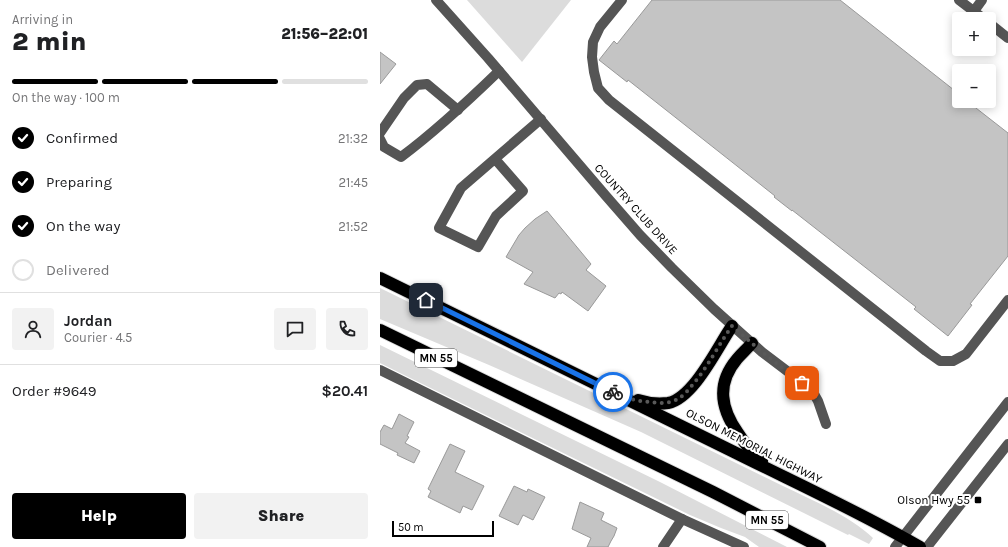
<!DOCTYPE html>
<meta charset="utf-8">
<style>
:root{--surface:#fff;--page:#f2f2f2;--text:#202124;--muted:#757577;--line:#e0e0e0;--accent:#000}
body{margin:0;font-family:Karla,sans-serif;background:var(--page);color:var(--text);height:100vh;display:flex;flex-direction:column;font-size:15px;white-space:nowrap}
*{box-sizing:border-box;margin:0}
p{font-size:13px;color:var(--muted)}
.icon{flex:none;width:22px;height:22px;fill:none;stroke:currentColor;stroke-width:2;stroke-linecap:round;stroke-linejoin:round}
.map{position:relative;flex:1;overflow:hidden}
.sheet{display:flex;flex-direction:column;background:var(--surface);width:380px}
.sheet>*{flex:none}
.controls{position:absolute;left:572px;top:12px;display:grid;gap:8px}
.controls a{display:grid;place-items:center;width:44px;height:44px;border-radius:4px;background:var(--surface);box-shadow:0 2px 10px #0003;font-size:20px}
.scale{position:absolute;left:12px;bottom:10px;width:102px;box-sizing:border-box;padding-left:4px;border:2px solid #000;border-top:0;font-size:11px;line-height:14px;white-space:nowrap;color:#000;-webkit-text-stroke:3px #fff;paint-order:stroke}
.pin{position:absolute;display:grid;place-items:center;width:34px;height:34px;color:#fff;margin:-17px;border-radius:8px;box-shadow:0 2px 6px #0006}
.courier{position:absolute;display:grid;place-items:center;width:40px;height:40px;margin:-20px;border:3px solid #1a73e8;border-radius:50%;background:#fff;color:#222;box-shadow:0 1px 5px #0007}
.summary em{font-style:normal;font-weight:800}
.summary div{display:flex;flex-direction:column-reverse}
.summary{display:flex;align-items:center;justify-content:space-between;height:68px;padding:0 12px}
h1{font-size:26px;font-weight:800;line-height:30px}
.bar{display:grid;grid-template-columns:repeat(4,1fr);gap:6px 4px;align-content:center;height:48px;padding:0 12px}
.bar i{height:5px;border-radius:3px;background:var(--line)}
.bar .active{background:var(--accent)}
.bar p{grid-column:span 4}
.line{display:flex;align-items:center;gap:10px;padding:0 12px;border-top:1px solid var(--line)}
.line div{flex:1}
.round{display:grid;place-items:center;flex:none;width:42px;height:42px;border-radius:4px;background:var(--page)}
ol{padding:0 12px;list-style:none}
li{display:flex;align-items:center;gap:12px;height:44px}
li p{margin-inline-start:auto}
li .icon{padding:4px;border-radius:50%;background:var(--accent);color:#fff;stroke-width:4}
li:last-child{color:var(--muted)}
li i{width:22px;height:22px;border:2px solid var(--line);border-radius:50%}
.button{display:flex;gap:8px;margin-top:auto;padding:8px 12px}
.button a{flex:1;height:46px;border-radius:4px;background:var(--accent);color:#fff;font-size:16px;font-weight:800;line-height:46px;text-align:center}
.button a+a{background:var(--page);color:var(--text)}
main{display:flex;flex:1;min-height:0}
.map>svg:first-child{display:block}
.green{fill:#dcdcdc}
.building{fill:#c4c4c4;stroke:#999}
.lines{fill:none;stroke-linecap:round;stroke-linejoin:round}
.highway-casing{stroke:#dbdbdb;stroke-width:14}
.minor{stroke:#555;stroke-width:10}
.highway{stroke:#000;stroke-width:12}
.done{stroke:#595959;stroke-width:4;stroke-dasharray:0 7.2}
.route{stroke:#1a73e8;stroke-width:5}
.poi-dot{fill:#000;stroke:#fff;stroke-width:1.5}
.labels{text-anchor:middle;stroke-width:4;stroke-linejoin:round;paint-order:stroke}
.shield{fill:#fff;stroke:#4c4c4c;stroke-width:1}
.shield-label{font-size:11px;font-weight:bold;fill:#000}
.street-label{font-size:12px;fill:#000;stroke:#fff}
.poi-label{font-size:12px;fill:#000;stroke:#fff;text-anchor:end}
</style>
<main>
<section class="sheet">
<div class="summary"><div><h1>2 min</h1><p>Arriving in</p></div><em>21:56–22:01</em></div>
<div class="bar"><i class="active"></i><i class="active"></i><i class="active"></i><i></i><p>On the way · 100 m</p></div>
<ol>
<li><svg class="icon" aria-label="check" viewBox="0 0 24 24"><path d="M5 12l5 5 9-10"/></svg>Confirmed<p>21:32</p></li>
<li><svg class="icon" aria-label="check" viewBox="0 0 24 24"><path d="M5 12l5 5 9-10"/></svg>Preparing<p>21:45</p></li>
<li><svg class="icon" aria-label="check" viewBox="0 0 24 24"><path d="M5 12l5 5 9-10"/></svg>On the way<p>21:52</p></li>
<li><i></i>Delivered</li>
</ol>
<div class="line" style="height:72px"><a class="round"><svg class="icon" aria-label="person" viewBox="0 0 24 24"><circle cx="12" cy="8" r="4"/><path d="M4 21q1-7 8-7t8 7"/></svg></a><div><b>Jordan</b><p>Courier · 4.5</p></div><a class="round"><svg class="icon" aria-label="chat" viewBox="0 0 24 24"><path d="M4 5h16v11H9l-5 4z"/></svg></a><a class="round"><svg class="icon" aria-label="phone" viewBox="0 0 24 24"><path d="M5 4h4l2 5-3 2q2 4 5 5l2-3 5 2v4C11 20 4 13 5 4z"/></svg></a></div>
<div class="line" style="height:52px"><div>Order #9649</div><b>$20.41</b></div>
<div class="button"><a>Help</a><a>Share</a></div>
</section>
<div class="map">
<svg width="628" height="547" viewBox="0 0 628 547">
<rect width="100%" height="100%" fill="#fff"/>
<g class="green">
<polygon points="87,0 191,0 142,62"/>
<path d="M0,288L403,486C432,500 470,516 493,538L489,544L469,534L468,535L261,432L109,365L0,319Z"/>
<polygon points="0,345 280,482 407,547 379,547 365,537 341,528 310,515 24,375 0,363"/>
</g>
<g class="building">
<polygon points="272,0 460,0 579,94 579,101 587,101 628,133 628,256 590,304 592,305 568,336 534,309 536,307 412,210 412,211 394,197 395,196 248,80 247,82 219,60 234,41 237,44"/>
<polygon points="0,52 16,64 0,84"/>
<polygon points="167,211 211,264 206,270 226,286 208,311 182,292 181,294 179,293 175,298 144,284 153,272 126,257 139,235 145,228 155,219"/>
<polygon points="19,414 34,422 27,436 29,437 25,443 40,451 34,463 17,455 18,453 0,444 0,432 4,425 12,429"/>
<polygon points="70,444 85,451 75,472 104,486 92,510 83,506 80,513 48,497 51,491 48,489"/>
<polygon points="134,486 147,492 148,489 165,497 153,520 143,515 138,525 119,516"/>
<polygon points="200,502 224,513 221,520 237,528 234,536 231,541 228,547 207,547 211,538 192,529"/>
</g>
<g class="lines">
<g class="highway-casing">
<g id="highway">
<path d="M0,278C118,336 236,393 354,452C416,483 480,512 540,547"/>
<polyline points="0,330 333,492 440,547"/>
<path d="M372,343C367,349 362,353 357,359C336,384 341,409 358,433C365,444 372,454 382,461"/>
<path d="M258,400C267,403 279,404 288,403C314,398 338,346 352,326"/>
</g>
</g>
<g class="minor">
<polyline points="56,0 108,58 226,196 260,235 292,268 334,309 363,335 382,352 415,377 434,394 438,401 446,424"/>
<polyline points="242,0 220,27 213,42 212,57 214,72 218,88 229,100 546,351 560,361 573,361 586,354 628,300"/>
<polyline points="579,0 604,19"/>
<polyline points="594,11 602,0"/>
<polyline points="609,23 628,38"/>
<polyline points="0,133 24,98 37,85 47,84 78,110"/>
<path d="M0,139L4,147L21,157C56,131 88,101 119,71"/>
<polyline points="115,159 143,191 116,216 98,247 59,228 81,188 161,119"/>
<polyline points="0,370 302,519 364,547"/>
<polyline points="283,547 302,519"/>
<polyline points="515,547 628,402"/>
<polyline points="547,547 628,444"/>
</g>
<use href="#highway" class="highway"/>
</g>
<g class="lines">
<path class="done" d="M233,392C244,398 256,401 269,402C278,403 288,404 296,400C304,396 309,389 314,383C329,365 339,344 352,326L382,352L422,383"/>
<polyline class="route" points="46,300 233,392"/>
</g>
<rect class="poi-dot" x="594" y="496" width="8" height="8" rx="2"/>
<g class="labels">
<g class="shield">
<rect x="35" y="349" width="42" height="18" rx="3"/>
<rect x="366" y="511" width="42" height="18" rx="3"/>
</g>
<g class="shield-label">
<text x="56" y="362">MN 55</text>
<text x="387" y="524">MN 55</text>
</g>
<g class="street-label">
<text transform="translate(256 209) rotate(48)" y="4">COUNTRY CLUB DRIVE</text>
<text transform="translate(374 446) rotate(27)" y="4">OLSON MEMORIAL HIGHWAY</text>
</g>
<g class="poi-label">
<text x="590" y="504">Olson Hwy 55</text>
</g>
</g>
</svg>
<div class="controls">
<a>+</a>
<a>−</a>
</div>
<div class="scale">50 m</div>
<div class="pin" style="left:422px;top:383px;background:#ea580c"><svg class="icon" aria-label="bag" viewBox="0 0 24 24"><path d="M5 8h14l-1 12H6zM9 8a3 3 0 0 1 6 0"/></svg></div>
<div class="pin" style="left:46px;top:300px;background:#1f2937"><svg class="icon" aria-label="home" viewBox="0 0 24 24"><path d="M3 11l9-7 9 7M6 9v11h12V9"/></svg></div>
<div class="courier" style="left:233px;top:392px"><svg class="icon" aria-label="bike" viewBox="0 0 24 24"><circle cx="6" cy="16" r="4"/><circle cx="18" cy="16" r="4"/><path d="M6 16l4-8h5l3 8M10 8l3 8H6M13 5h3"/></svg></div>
</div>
</main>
